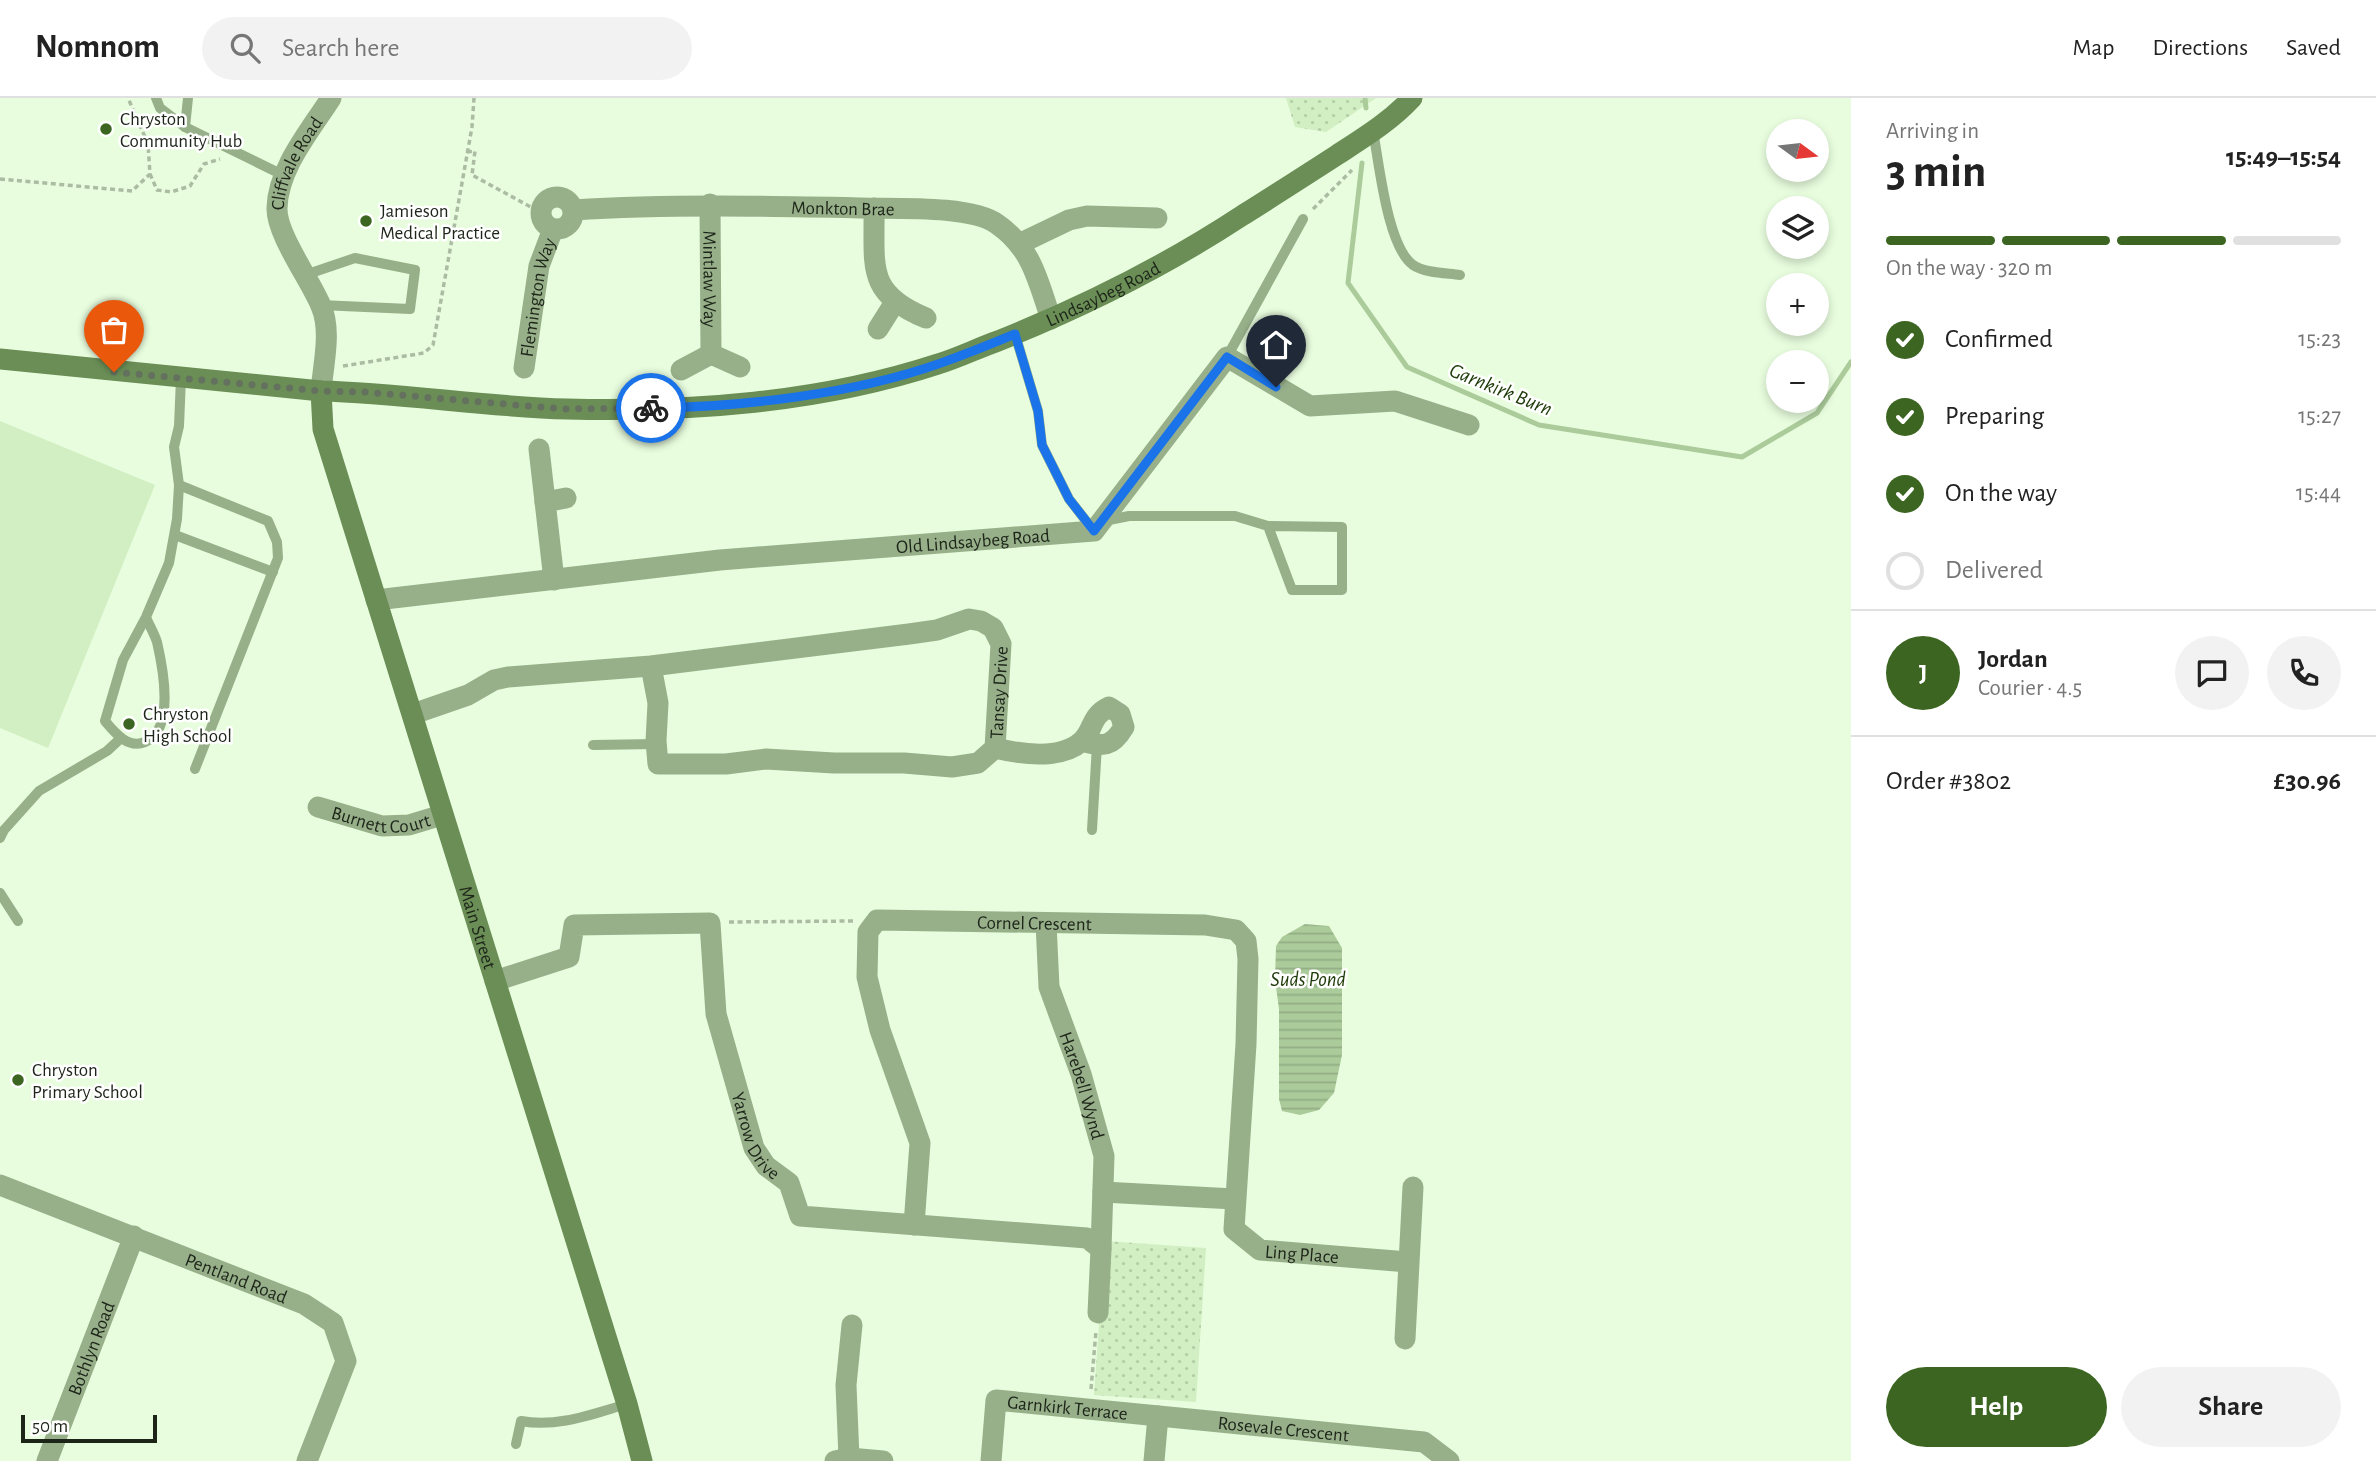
<!DOCTYPE html>
<meta charset="utf-8">
<style>
:root{--surface:#fff;--page:#f2f2f2;--text:#222;--muted:#767676;--line:#e0e0e0;--accent:#3b6520}
body{margin:0;font-family:"Alegreya Sans",sans-serif;background:var(--page);color:var(--text);height:100vh;display:flex;flex-direction:column;font-size:26px;white-space:nowrap}
*{box-sizing:border-box;margin:0}
p{font-size:23px;color:var(--muted)}
.icon{flex:none;width:38px;height:38px;fill:none;stroke:currentColor;stroke-width:2;stroke-linecap:round;stroke-linejoin:round}
.map{position:relative;flex:1;overflow:hidden}
.sheet{display:flex;flex-direction:column;background:var(--surface);width:525px}
.sheet>*{flex:none}
.needle{width:46px;rotate:105deg}
.buttons{position:absolute;left:1766px;top:21px;display:grid;gap:14px}
.buttons a{display:grid;place-items:center;width:63px;height:63px;border-radius:50%;background:var(--surface);box-shadow:0 4px 10px #0003;font-size:35px}
.scale{position:absolute;left:21px;bottom:18px;width:136px;box-sizing:border-box;padding-left:7px;border:4px solid #1d2519;border-top:0;font-size:19px;line-height:24px;white-space:nowrap;color:#1d2519;-webkit-text-stroke:5px #fff;paint-order:stroke}
.pin{position:absolute;display:grid;place-items:center;width:60px;height:60px;color:#fff;margin:-72px -30px;border-radius:50% 50% 50% 0;rotate:-45deg;box-shadow:0 0 7px #0007}
.pin .icon{rotate:45deg}
.courier{position:absolute;display:grid;place-items:center;width:70px;height:70px;margin:-35px;border:5px solid #1a73e8;border-radius:50%;background:#fff;color:#222;box-shadow:0 2px 9px #0007}
.summary em{font-style:normal;font-weight:700}
.summary div{display:flex;flex-direction:column-reverse}
.summary{display:flex;align-items:center;justify-content:space-between;height:119px;padding:0 35px}
h1{font-size:46px;font-weight:700;line-height:52px}
.bar{display:grid;grid-template-columns:repeat(4,1fr);gap:10px 7px;align-content:center;height:84px;padding:0 35px}
.bar i{height:9px;border-radius:5px;background:var(--line)}
.bar .on{background:var(--accent)}
.bar p{grid-column:span 4}
.line{display:flex;align-items:center;gap:18px;padding:0 35px;border-top:2px solid var(--line)}
.line div{flex:1}
.round{display:grid;place-items:center;flex:none;width:74px;height:74px;border-radius:37px;background:var(--page)}
ol{padding:0 35px;list-style:none}
li{display:flex;align-items:center;gap:21px;height:77px}
li p{margin-inline-start:auto}
li .icon{padding:7px;border-radius:50%;background:var(--accent);color:#fff;stroke-width:4}
li:last-child{color:var(--muted)}
li i{width:38px;height:38px;border:4px solid var(--line);border-radius:50%}
.action{display:flex;gap:14px;margin-top:auto;padding:14px 35px}
.action a{flex:1;height:80px;border-radius:42px;background:var(--accent);color:#fff;font-size:28px;font-weight:700;line-height:80px;text-align:center}
.action a+a{background:var(--page);color:var(--text)}
header{display:flex;align-items:center;gap:42px;box-sizing:border-box;height:98px;padding:0 35px;background:var(--surface);border-bottom:2px solid var(--line)}
header strong{font-size:33px}
nav{display:flex;gap:38px;margin-inline-start:auto;font-size:24px}
.search{width:490px;height:63px;background:var(--page);display:flex;align-items:center;gap:18px;box-sizing:border-box;padding:0 24px;border-radius:38px;color:var(--muted);font-size:26px}
main{display:flex;flex:1;min-height:0}
.map>svg:first-child{display:block}
.green{fill:url(#green-dots)}
.pitch{fill:#d1efc2}
.water{fill:url(#water-rules)}
.lines{fill:none;stroke-linecap:round;stroke-linejoin:round}
.stream{stroke:#abcb9b;stroke-width:5}
.path{stroke:#abbca3;stroke-width:3.5;stroke-dasharray:5 3.5;stroke-linecap:butt}
.lane{stroke:#97b08a;stroke-width:10}
.street{stroke:#97b08a;stroke-width:21}
.secondary{stroke:#6a8e56;stroke-width:21}
.done{stroke:#64715e;stroke-width:7;stroke-dasharray:0 12.6}
.route{stroke:#1a73e8;stroke-width:9}
.poi-dot{fill:#3b6520;stroke:#fff;stroke-width:2.5}
.labels{text-anchor:middle;stroke-width:5;stroke-linejoin:round;paint-order:stroke}
.poi-label{font-size:19px;fill:#1d2519;stroke:#fff;text-anchor:start}
.street-label{font-size:19px;fill:#1d2519;stroke:#fff}
.water-label{font-size:21px;font-style:italic;fill:#203d0b;stroke:#fff}
</style>
<header>
<strong>Nomnom</strong>
<div class="search"><svg class="icon" aria-label="search" viewBox="0 0 24 24"><circle cx="10" cy="10" r="6"/><path d="M15 15l6 6"/></svg>Search here</div>
<nav><a>Map</a><a>Directions</a><a>Saved</a></nav>
</header>
<main>
<div class="map">
<svg width="1851" height="1363" viewBox="0 0 1851 1363">
<defs>
<pattern id="green-dots" width="8" height="8" patternUnits="userSpaceOnUse" patternTransform="scale(1.75)"><rect width="8" height="8" fill="#d1efc2"/><path d="M2 2h.1M6 6h.1" fill="none" stroke="#b3cda6" stroke-width="1.8" stroke-linecap="round"/></pattern>
<pattern id="water-rules" width="6" height="5" patternUnits="userSpaceOnUse" patternTransform="scale(1.75)"><rect width="6" height="5" fill="#abcb9b"/><path d="M0 2.5h6" fill="none" stroke="#93ae85"/></pattern>
</defs>
<rect width="100%" height="100%" fill="#e8fdde"/>
<g class="green">
<polygon points="1286,0 1376,0 1326,34 1295,29"/>
<polygon points="1105,1143 1206,1150 1196,1304 1094,1297"/>
</g>
<polygon class="pitch" points="0,323 155,387 48,650 0,630"/>
<polygon class="water" points="1305,826 1329,828 1342,850 1342,957 1334,995 1319,1012 1300,1017 1282,1013 1279,1001 1279,911 1275,882 1276,848 1282,839"/>
<g class="lines">
<g class="stream">
<polyline points="1365,0 1366,10"/>
<polyline points="1362,65 1348,185 1407,269 1539,327 1647,344 1742,359 1817,315 1851,264"/>
</g>
<g class="path">
<polyline points="467,54 475,53 472,77 540,114"/>
<polyline points="150,76 157,92 171,94 190,88 204,66 220,61"/>
<polyline points="0,81 132,93 150,76 148,46 128,0"/>
<polyline points="1313,111 1352,72"/>
<polyline points="343,268 424,255 433,247 472,29 474,0"/>
<polyline points="729,824 855,823"/>
<polyline points="1091,1291 1096,1233"/>
</g>
<g class="lane">
<polyline points="156,0 160,10 185,29 285,78"/>
<polyline points="185,29 188,0"/>
<path d="M1373,33C1379,64 1387,148 1413,167C1425,175 1446,175 1460,177"/>
<polyline points="305,177 355,160 415,172 410,211 320,207"/>
<polyline points="1015,236 1038,313 1042,347 1069,401 1094,433"/>
<polyline points="1227,259 1303,121"/>
<polyline points="179,387 268,423 277,444 278,460 195,671"/>
<polyline points="1104,423 1129,418 1235,418 1268,428 1342,429 1342,492 1292,492 1268,428"/>
<polyline points="175,437 273,474"/>
<path d="M146,519C149,527 154,535 157,544C163,570 175,632 145,644C128,651 115,635 105,623L123,562L146,519L169,465L177,421L179,387L174,349L179,328L181,280"/>
<polyline points="593,647 656,646"/>
<polyline points="1092,732 1097,647"/>
<polyline points="0,740 4,732 39,693 107,653 120,641"/>
<polyline points="0,795 18,823"/>
<path d="M516,1346L521,1323C557,1330 592,1316 627,1306"/>
</g>
<g class="street">
<circle cx="557" cy="115" r="16"/>
<path id="s1" d="M710,106L711,256L740,269"/>
<path d="M874,110C875,168 865,195 926,220"/>
<path id="s2" d="M573,112C669,106 764,108 861,110C894,111 971,107 997,126C1032,150 1038,183 1051,221"/>
<polyline points="1021,145 1069,122 1087,118 1157,120"/>
<polyline points="878,231 895,204"/>
<path id="s3" d="M524,270L539,168L553,131"/>
<polyline points="681,272 711,256"/>
<path id="s4" d="M321,293C323,267 332,233 321,208C311,183 276,136 277,110C278,70 310,33 331,0"/>
<polyline points="539,351 554,482"/>
<polyline points="545,404 566,400"/>
<path id="s5" d="M376,502L720,462L1094,433L1227,259L1310,308L1395,303L1469,327"/>
<path id="s6" d="M413,616L468,597L494,582L508,579L651,568L658,605L656,643L658,666H726L766,661L834,665H904L952,669L978,665L995,650L1001,546L993,530L981,523L969,521L937,532L909,536L651,568"/>
<path d="M995,650C1020,656 1060,663 1082,643C1094,632 1090,618 1109,609L1120,616L1124,629C1112,649 1104,649 1082,643"/>
<path id="s7" d="M318,709L382,728L409,727L442,717"/>
<path id="s8" d="M1046,825L1049,889L1081,976L1104,1058L1101,1151"/>
<path id="s9" d="M495,883L569,859L574,827L710,825L716,916L754,1050L766,1068L789,1085L800,1118L1087,1140L1101,1151L1098,1215"/>
<path id="s10" d="M0,1087L304,1206L333,1225L346,1263L307,1363"/>
<polyline points="1103,1094 1234,1101"/>
<path id="s11" d="M914,1127L920,1045L880,932L867,879L868,834L877,822L1205,827L1236,832L1246,843L1248,861L1246,946L1234,1131L1260,1152L1408,1164"/>
<polyline points="1405,1241 1413,1089"/>
<polyline points="849,1360 846,1287 852,1227"/>
<path id="s12" d="M47,1363L134,1138"/>
<polyline points="835,1363 849,1360 883,1363"/>
<path id="s13" d="M991,1363L996,1302L1424,1344L1449,1363"/>
<polyline points="1154,1363 1158,1318"/>
</g>
<g class="secondary">
<path id="s14" d="M0,261L321,293C403,295 485,309 567,311C691,314 819,305 938,266C958,260 978,250 998,243C1083,209 1167,167 1243,117C1275,97 1306,77 1337,57C1363,40 1391,23 1412,0"/>
<path id="s15" d="M321,293L323,331L627,1306L642,1363"/>
</g>
</g>
<g class="lines">
<polyline class="done" points="114,274 321,293 364,294 564,311 651,310"/>
<path class="route" d="M651,310C743,309 854,296 941,265C966,256 991,246 1015,236L1038,313L1042,347L1069,401L1094,433L1227,259L1276,289"/>
</g>
<g class="poi-dot">
<circle cx="106" cy="31" r="7"/>
<circle cx="366" cy="123" r="7"/>
<circle cx="129" cy="626" r="7"/>
<circle cx="18" cy="982" r="7"/>
</g>
<g class="labels">
<g class="poi-label">
<text x="120" y="27">Chryston<tspan x="120" dy="22">Community Hub</tspan></text>
<text x="380" y="119">Jamieson<tspan x="380" dy="22">Medical Practice</tspan></text>
<text x="143" y="622">Chryston<tspan x="143" dy="22">High School</tspan></text>
<text x="32" y="978">Chryston<tspan x="32" dy="22">Primary School</tspan></text>
</g>
<g class="street-label">
<text dy="7" stroke="none"><textPath href="#s4" startOffset="243">Cliffvale Road</textPath></text>
<text dy="7" stroke="none"><textPath href="#s2" startOffset="270">Monkton Brae</textPath></text>
<text dy="7" stroke="none"><textPath href="#s1" startOffset="75">Mintlaw Way</textPath></text>
<text dy="7" stroke="none"><textPath href="#s14" startOffset="1124">Lindsaybeg Road</textPath></text>
<text dy="7" stroke="none"><textPath href="#s3" startOffset="72">Flemington Way</textPath></text>
<text dy="7" stroke="none"><textPath href="#s5" startOffset="600">Old Lindsaybeg Road</textPath></text>
<text dy="7" stroke="none"><textPath href="#s6" startOffset="744">Tansay Drive</textPath></text>
<text dy="7" stroke="none"><textPath href="#s7" startOffset="65">Burnett Court</textPath></text>
<text dy="7" stroke="none"><textPath href="#s11" startOffset="474">Cornel Crescent</textPath></text>
<text dy="7" stroke="none"><textPath href="#s15" startOffset="560">Main Street</textPath></text>
<text dy="7" stroke="none"><textPath href="#s8" startOffset="168">Harebell Wynd</textPath></text>
<text dy="7" stroke="none"><textPath href="#s9" startOffset="466">Yarrow Drive</textPath></text>
<text dy="7" stroke="none"><textPath href="#s11" startOffset="1055">Ling Place</textPath></text>
<text dy="7" stroke="none"><textPath href="#s10" startOffset="254">Pentland Road</textPath></text>
<text dy="7" stroke="none"><textPath href="#s12" startOffset="121">Bothlyn Road</textPath></text>
<text dy="7" stroke="none"><textPath href="#s13" startOffset="133">Garnkirk Terrace</textPath></text>
<text dy="7" stroke="none"><textPath href="#s13" startOffset="350">Rosevale Crescent</textPath></text>
</g>
<g class="water-label">
<text transform="translate(1501 291) rotate(22)" y="7">Garnkirk Burn</text>
<text x="1308" y="888">Suds Pond</text>
</g>
</g>
</svg>
<div class="buttons">
<a><svg class="needle" viewBox="-14 -14 28 28"><path d="M0-13l5 13h-10z" fill="#e53935"/><path d="M0 13l5-13h-10z" fill="#767676"/></svg></a>
<a><svg class="icon" aria-label="layers" viewBox="0 0 24 24"><path d="M12 4l9 5-9 5-9-5zM3 14l9 5 9-5"/></svg></a>
<a>+</a>
<a>−</a>
</div>
<div class="scale">50 m</div>
<div class="pin" style="left:114px;top:274px;background:#ea580c"><svg class="icon" aria-label="bag" viewBox="0 0 24 24"><path d="M5 8h14l-1 12H6zM9 8a3 3 0 0 1 6 0"/></svg></div>
<div class="pin" style="left:1276px;top:289px;background:#1f2937"><svg class="icon" aria-label="home" viewBox="0 0 24 24"><path d="M3 11l9-7 9 7M6 9v11h12V9"/></svg></div>
<div class="courier" style="left:651px;top:310px"><svg class="icon" aria-label="bike" viewBox="0 0 24 24"><circle cx="6" cy="16" r="4"/><circle cx="18" cy="16" r="4"/><path d="M6 16l4-8h5l3 8M10 8l3 8H6M13 5h3"/></svg></div>
</div>
<section class="sheet">
<div class="summary"><div><h1>3 min</h1><p>Arriving in</p></div><em>15:49–15:54</em></div>
<div class="bar"><i class="on"></i><i class="on"></i><i class="on"></i><i></i><p>On the way · 320 m</p></div>
<ol>
<li><svg class="icon" aria-label="check" viewBox="0 0 24 24"><path d="M5 12l5 5 9-10"/></svg>Confirmed<p>15:23</p></li>
<li><svg class="icon" aria-label="check" viewBox="0 0 24 24"><path d="M5 12l5 5 9-10"/></svg>Preparing<p>15:27</p></li>
<li><svg class="icon" aria-label="check" viewBox="0 0 24 24"><path d="M5 12l5 5 9-10"/></svg>On the way<p>15:44</p></li>
<li><i></i>Delivered</li>
</ol>
<div class="line" style="height:126px"><b class="round" style="background:var(--accent);color:#fff">J</b><div><b>Jordan</b><p>Courier · 4.5</p></div><a class="round"><svg class="icon" aria-label="chat" viewBox="0 0 24 24"><path d="M4 5h16v11H9l-5 4z"/></svg></a><a class="round"><svg class="icon" aria-label="phone" viewBox="0 0 24 24"><path d="M5 4h4l2 5-3 2q2 4 5 5l2-3 5 2v4C11 20 4 13 5 4z"/></svg></a></div>
<div class="line" style="height:91px"><div>Order #3802</div><b>£30.96</b></div>
<div class="action"><a>Help</a><a>Share</a></div>
</section>
</main>
